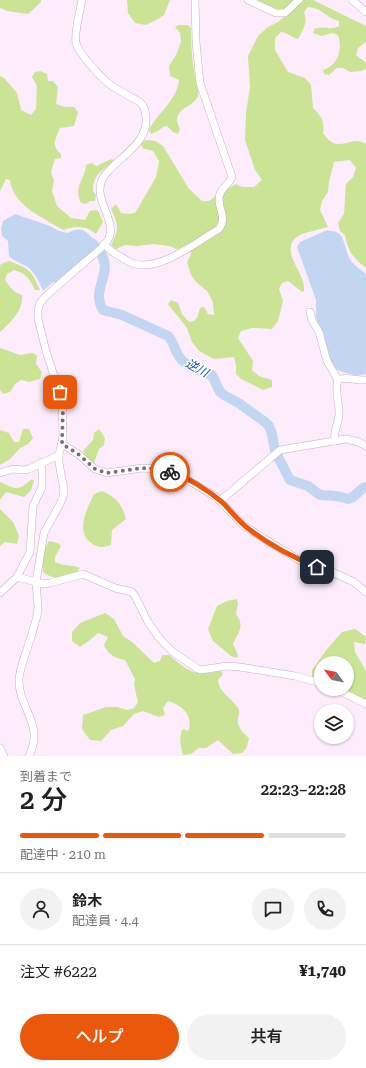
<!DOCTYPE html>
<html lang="ja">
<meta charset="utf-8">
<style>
:root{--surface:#fff;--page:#f2f2f2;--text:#222;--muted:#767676;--line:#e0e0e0;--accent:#ea580c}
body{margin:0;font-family:"Roboto Serif","Noto Sans JP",serif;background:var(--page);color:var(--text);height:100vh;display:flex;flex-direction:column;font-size:15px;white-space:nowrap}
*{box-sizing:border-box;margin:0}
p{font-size:13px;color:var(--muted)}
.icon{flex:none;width:22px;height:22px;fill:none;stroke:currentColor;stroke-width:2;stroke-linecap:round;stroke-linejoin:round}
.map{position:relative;height:756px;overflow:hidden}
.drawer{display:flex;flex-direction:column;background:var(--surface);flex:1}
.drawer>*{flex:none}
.needle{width:26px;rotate:302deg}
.buttons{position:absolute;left:314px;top:656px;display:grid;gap:8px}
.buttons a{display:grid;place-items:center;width:40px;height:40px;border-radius:50%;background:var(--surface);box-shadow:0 1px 3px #0004;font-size:20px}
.pin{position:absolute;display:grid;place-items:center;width:34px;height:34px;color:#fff;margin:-17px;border-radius:8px;box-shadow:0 2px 6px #0006}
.courier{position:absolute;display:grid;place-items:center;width:40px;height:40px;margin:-20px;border:3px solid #ea580c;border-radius:50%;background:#fff;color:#222;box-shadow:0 1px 5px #0007}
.overview em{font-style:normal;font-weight:600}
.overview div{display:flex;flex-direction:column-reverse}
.overview{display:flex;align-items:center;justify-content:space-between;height:68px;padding:0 20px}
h1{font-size:26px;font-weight:600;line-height:30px}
.bar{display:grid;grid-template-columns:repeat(4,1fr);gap:6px 4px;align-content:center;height:48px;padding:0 20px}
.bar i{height:5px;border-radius:3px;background:var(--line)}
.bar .current{background:var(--accent)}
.bar p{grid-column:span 4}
.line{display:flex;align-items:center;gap:10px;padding:0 20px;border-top:1px solid var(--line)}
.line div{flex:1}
.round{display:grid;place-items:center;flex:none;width:42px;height:42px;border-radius:21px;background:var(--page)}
.cta{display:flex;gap:8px;margin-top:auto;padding:8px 20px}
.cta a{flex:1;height:46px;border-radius:24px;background:var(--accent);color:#fff;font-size:16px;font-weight:600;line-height:46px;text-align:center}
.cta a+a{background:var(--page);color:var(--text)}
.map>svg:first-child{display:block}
.green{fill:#cae395}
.water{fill:#c2d5f1}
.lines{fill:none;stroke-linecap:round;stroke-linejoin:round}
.river{stroke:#c2d5f1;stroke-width:10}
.street-casing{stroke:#c3afc2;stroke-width:8}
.street{stroke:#fff;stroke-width:7}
.done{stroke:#786e77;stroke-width:4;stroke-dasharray:0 7.2}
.route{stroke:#ea580c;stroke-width:5}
.labels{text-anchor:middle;stroke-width:3;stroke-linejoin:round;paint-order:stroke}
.water-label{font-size:12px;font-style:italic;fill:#1c52a2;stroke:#fff}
</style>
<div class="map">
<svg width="366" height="756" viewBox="0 0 366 756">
<rect width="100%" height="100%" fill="#fdedfc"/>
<g class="green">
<polygon points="0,0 41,0 41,2 28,14 7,11 0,8"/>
<polygon points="127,0 170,0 164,15 158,19 146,25 135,23 128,13"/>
<path d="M257,0H297C279,15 277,10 257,0Z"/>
<path d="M303,0H313L366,26V42L358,48L356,55L366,63V69L361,71L350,72L343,68H337L329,75L324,74L323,70C338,65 343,49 338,35L332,33L322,36L313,33L314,29C325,25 330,31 339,26V21C326,18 324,9 308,7L304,12C308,22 303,30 298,39C291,37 288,33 281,32L275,38V50L288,72L305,78L311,85L313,108C321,116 325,121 323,133C327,138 331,144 338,144C348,145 355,137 366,144V268C353,258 348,251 345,235L340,231L338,223L344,214L346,184L353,177L356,168L350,160L334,162L329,182L328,192L322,201L320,210L328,227C321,229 303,233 298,236C281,248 298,266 302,279C304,283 304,287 304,291L302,292L288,281L282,283L279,289L283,301L278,321L272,329L252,328L241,331L238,338L253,361L252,370L259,376L272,380V387L263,390L241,379L236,374V365L234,357L214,359L199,351L192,342L187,328L168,304L171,300L178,303L182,314L189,322C198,321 198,315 200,308L204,307L208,314L214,315L213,302L207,291L196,282L191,275L187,262L191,255L190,249L184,247L176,249L170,246L153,244L137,246L125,245L116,249L111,245C119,229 119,226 111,209L116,204L121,213L129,214L135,213L156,177L159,161L153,151L142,148L141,144L145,140L155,141L163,146L189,189L202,201H209L216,196L236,184L242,187H254L262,180L255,170L245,140L246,113L250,87L248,56L258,36L268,27L278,22Z"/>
<path d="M178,25H188L191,28C191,46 192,63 196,81C197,85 199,91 198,96C193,109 169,108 180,129L178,134L173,132L167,126L163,127L158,131L151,134L149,130C156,115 178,99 179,80L170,76L169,66L176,55L181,42L180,33L175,27Z"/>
<path d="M40,71L47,74L48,81H53L58,87L56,104L65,107H74L78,112L74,126L60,128C55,140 51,145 61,154V158L55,159L51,172L54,180L52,191L57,206L71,218L85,220L90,211L96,210L99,212L103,222L96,234C85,225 76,226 63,230C44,218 13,206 10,180L6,179L0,191V76L4,78L17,93L21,110L31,115L36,109L37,86L32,77L35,72Z"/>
<path d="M113,159L112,162C100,172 93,176 93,191L96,195L95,201H90L86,204L81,203C73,186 85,180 86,165L92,163L96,166C102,164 106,160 113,159Z"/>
<path d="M9,261C30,269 31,270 40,290H35C29,278 27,274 14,270L7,274L5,280C9,286 14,293 22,295C24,310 10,323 0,332V265L3,263Z"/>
<polygon points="0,348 20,355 33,353 37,356 36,364 42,372 40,379 29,382 21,380 15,384 10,392 3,394 0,390"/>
<polygon points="23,429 29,429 33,438 28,444 20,448 10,459 0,465 0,430 9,433 14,442 19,442"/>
<polygon points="99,429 105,438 104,445 99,449 94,463 92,463 86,457 83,451 93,440 94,433"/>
<path d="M32,479L34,481L31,490L24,497L6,492L0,500V482C17,490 18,491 32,479Z"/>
<path d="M102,491C117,498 122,504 126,519L112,530L111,545C102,548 97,548 90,542C75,530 88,507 94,494Z"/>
<polygon points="0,509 13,522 19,536 17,544 5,542 0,546"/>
<path d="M49,541L58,543L61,546L55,557V562C65,567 71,564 80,568C72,580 53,581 43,572C42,562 43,550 49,541Z"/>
<path d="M237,599L238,603L236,614C245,626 239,631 233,644L238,655L237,658L231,656L213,641L208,629L217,606L227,601Z"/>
<path d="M105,613L114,619L123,636L132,642L154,663L160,661L162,655H169C190,673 194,676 221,671L223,674L218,680C220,694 231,697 238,708C241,712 237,718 238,723C239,729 244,734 249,738L247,747L242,753L233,754L218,740L206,748H199L191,754L183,755C181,746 178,737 183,729L187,731L189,730C193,714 181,705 168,701L163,708L165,715L159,717L143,711L134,714L123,726L111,730L101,741L90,740L82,729L83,715L106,707H117L128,710L134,708L138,702L134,685L135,679L125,660C115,658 108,655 104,645L108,637L98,633L90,640L80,647L72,641V632L80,623Z"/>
<polygon points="355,629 366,637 365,644 354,642 355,652 366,671 366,701 341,689 347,689 347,663 321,663 321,681 312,678 312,670 327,649 342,632"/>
</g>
<g class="water">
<path d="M15,214L50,226L59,231L68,233C82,224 90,234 98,246L56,283L53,282L43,291C39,282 35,271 26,266C20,263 14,261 9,256L8,241L2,236L1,229L3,221Z"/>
<path d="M325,231C348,229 342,247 351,261C355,266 361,270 366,274V374C356,377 343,373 334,368L327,352L324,334L318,324L316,317V300L297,247L300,242Z"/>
</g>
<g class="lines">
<path class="river" d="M92,243C122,271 88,285 103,310L122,315L168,336C173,341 174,347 177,353C183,366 200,371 212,375L220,392L224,395L240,404L265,422L269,426L272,434L275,451L290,480L308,486L320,495L337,496L348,499L353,497L363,488L366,487"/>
<g class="street-casing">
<g id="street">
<polyline points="248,0 276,13 285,13 299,0"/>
<polyline points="352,0 366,12"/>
<path d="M104,244C109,250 115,254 121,257C126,260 130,263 135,264C161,271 198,241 219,229C227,218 219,210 219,199C219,189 229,185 232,177L200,83L196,42L195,0"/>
<path d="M310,312L312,320L319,332L327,361L338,380C334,391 340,404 339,416C338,425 333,431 335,441"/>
<path d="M338,380C345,376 357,381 366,380"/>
<polyline points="62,444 78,454 95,469 107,473 142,468 158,469 181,476 216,497 243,525 263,538 301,561 330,571 354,582 366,592"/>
<polyline points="0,473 13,469 24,470 29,469 59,455"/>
<polyline points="220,501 280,450 346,439 359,442 366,446"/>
<polyline points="17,577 44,584 50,583 83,574 115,588 132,592 135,596 148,622 159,638 173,652 198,669 201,670 227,666 240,667 295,676 321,683"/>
<polyline points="0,593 17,577 30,552 33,506 42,487 42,462"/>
<polyline points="336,689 366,704"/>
<polyline points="0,748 4,756"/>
<path d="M29,756C45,723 18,709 19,679C20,669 24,658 27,649C31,638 34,627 37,616L38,607L36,582L44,533L60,504L63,497L64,490L59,463V455L63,436L62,400L46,351L38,319V310L40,303L45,297C58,285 72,273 86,261C93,255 103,248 108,240C119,222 91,198 103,178C115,158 148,146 146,118C145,111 145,107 140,102C131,97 121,92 112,86C103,80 79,54 76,43C74,33 80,11 82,0"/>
</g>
</g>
<use href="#street" class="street"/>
</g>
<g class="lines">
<polyline class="done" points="60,392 63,407 62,444 78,454 95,469 107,473 142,468 158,469 170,472"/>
<path class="route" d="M170,472C186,476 209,491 222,502C230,510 237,519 245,526C266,543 292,557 317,567"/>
</g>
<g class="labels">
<g class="water-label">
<text transform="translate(197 368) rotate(29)" y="4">逆川</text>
</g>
</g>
</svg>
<div class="buttons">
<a><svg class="needle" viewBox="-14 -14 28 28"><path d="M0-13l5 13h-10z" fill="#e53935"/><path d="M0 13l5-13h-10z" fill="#767676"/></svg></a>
<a><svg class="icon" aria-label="layers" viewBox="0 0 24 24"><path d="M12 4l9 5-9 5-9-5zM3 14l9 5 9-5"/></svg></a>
</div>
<div class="pin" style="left:60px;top:392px;background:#ea580c"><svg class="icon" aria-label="bag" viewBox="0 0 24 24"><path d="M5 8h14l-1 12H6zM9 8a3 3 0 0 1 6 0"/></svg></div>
<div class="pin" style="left:317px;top:567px;background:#1f2937"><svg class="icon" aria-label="home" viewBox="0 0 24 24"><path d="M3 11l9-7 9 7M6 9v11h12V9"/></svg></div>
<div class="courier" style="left:170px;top:472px"><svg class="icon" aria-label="bike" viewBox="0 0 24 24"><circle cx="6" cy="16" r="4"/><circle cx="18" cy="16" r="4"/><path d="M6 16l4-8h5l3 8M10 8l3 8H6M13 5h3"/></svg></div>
</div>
<section class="drawer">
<div class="overview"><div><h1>2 分</h1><p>到着まで</p></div><em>22:23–22:28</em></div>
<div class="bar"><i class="current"></i><i class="current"></i><i class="current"></i><i></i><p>配達中 · 210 m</p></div>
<div class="line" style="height:72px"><a class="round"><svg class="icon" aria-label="person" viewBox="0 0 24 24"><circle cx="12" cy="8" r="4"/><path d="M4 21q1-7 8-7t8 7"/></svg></a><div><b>鈴木</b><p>配達員 · 4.4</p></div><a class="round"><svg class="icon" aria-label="chat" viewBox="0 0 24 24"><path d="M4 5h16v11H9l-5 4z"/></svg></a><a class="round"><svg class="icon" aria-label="phone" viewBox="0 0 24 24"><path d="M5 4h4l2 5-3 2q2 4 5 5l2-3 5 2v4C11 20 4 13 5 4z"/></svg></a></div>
<div class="line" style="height:52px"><div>注文 #6222</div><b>¥1,740</b></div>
<div class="cta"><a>ヘルプ</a><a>共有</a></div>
</section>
